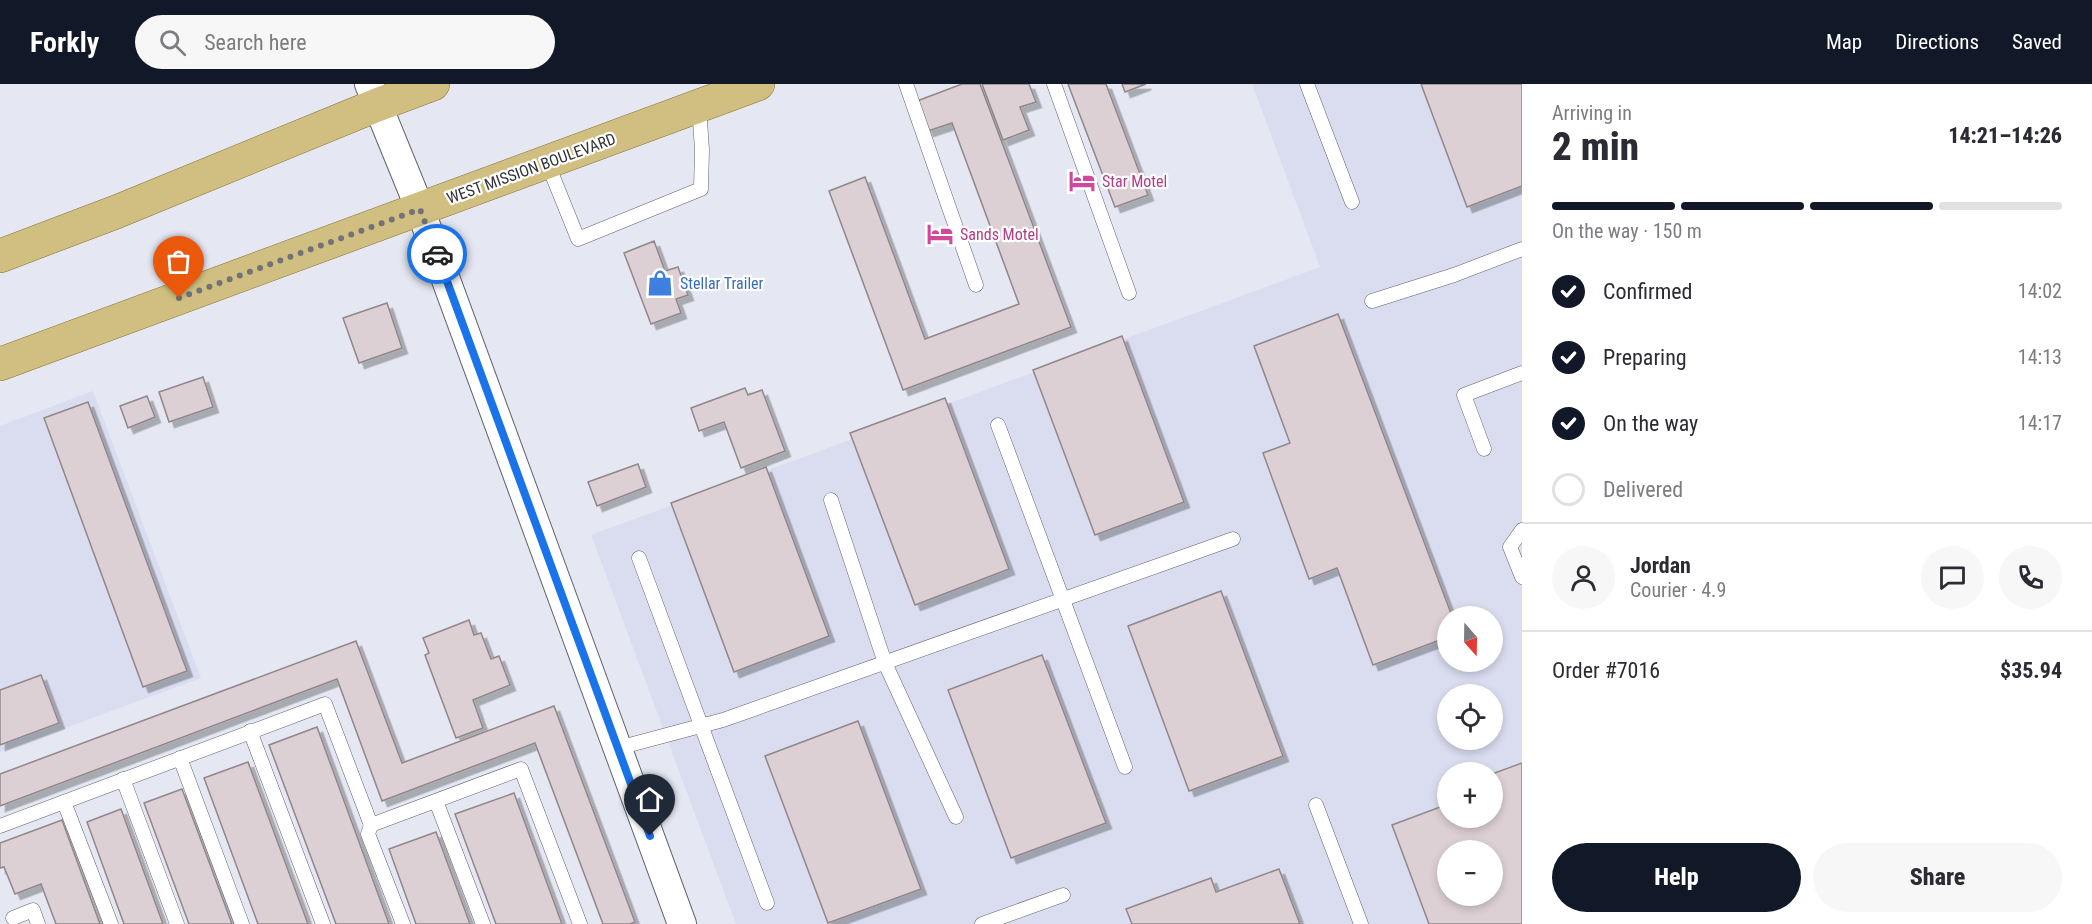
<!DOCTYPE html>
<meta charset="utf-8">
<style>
:root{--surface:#fff;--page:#f7f7f7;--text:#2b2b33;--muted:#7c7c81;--line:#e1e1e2;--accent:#111827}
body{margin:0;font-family:"Roboto Condensed",sans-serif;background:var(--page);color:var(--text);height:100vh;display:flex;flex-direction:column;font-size:22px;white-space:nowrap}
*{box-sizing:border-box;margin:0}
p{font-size:20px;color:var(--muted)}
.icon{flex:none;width:33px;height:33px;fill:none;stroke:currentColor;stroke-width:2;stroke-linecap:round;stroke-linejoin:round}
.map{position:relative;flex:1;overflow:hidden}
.drawer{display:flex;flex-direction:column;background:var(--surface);width:570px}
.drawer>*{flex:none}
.needle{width:39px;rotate:160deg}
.buttons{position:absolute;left:1437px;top:522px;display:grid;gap:12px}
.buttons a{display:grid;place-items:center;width:66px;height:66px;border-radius:50%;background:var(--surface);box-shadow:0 3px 9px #0003;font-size:30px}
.pin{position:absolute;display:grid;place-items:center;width:51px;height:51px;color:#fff;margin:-62px -26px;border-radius:50% 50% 50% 0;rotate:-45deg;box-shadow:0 0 6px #0007}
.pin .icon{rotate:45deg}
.courier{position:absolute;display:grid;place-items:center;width:60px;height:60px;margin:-30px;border:4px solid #1a73e8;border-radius:50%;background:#fff;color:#222;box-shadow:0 2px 8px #0007}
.overview em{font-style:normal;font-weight:800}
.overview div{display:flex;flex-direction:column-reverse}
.overview{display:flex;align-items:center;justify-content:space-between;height:102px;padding:0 30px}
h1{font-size:39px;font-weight:800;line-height:45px}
.bar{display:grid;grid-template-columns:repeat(4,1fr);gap:9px 6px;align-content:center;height:72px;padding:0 30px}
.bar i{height:8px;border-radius:4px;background:var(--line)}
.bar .selected{background:var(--accent)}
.bar p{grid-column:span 4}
.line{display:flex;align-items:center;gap:15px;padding:0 30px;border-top:2px solid var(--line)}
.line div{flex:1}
.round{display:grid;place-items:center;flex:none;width:63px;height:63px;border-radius:32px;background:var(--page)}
ol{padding:0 30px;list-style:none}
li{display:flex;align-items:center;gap:18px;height:66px}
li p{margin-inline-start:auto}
li .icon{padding:6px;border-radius:50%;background:var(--accent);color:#fff;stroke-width:4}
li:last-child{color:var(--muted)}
li i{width:33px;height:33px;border:3px solid var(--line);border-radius:50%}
.cta{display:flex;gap:12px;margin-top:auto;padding:12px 30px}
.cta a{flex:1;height:69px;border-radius:36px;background:var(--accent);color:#fff;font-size:24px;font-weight:800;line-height:69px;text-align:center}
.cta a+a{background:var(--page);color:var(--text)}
header{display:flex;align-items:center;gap:36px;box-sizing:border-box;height:84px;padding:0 30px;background:var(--accent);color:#fff}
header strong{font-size:28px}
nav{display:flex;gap:33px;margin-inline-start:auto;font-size:21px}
.search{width:420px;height:54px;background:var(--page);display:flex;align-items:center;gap:15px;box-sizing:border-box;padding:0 21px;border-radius:33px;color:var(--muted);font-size:22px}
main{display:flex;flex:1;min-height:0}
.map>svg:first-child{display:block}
.built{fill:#d9ddef;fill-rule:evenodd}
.building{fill:#dcd0d5;stroke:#91868a;stroke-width:1.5;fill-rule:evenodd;filter:url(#shadow)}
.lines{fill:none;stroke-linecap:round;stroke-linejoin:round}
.lane-casing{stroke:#61636d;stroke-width:15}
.street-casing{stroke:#61636d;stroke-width:30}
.primary-casing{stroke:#857230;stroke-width:34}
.lane{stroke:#fff;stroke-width:14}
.street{stroke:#fff;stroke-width:28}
.primary{stroke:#d0bf80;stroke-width:33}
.done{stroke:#717379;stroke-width:6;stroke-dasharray:0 10.8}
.route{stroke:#1a73e8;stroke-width:8}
.labels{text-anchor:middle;stroke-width:4.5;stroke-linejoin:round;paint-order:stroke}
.street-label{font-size:16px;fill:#333438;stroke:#fff}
.hotel-label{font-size:16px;fill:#b23c85;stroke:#fff;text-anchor:start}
.shop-label{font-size:16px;fill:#366cbe;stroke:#fff;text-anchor:start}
</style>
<header>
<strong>Forkly</strong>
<div class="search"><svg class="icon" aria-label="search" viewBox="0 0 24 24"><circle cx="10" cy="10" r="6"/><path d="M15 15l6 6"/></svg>Search here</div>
<nav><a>Map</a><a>Directions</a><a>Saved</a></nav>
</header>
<main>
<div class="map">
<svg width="1522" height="840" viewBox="0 0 1522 840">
<defs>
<filter id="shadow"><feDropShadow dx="5.5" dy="5.5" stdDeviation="0" flood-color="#0004"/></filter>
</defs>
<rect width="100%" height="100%" fill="#e5e8f3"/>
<g class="built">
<path d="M1252,0H1522V840H736L591,451L1320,183ZM1448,532H1492V578H1448ZM1448,610H1492V656H1448ZM1448,688H1492V734H1448ZM1448,766H1492V812H1448Z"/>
<polygon points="93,307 201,594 0,668 0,342"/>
</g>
<g class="building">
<polygon points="962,0 980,0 1071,243 903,306 829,107 865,93 925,255 1019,220 952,39 928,47 917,17"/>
<polygon points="982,0 1029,0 1036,18 1020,23 1029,46 1003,56"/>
<polygon points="1068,0 1106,0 1148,111 1115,123"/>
<polygon points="1122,0 1146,0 1125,8"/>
<polygon points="1421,0 1522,0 1522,102 1467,123"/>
<polygon points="654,157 665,187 678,183 688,211 676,215 681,229 651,240 624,169"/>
<polygon points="387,219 402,264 359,279 343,234"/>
<polygon points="1338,230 1452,532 1448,532 1448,553 1373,581 1337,484 1309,495 1263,369 1290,359 1254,262"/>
<polygon points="1122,252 1184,418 1095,451 1033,286"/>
<polygon points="203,293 213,323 169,338 159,308"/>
<polygon points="745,304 748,311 762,306 785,367 741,384 724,338 699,347 691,324"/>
<polygon points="147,312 155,333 128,344 120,322"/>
<polygon points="945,314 1009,485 915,521 850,349"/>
<polygon points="88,318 187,587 143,603 44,334"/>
<polygon points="638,380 646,403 597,422 588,398"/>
<polygon points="766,383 829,552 734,588 671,419"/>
<polygon points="1221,507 1283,672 1189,707 1128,542"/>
<polygon points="469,536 474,551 481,549 491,575 499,572 510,601 473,616 483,644 456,654 425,571 429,569 423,554"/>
<polygon points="356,557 402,679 554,622 635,838 630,840 603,840 535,659 382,717 337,595 0,722 0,690"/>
<polygon points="1042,571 1106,739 1011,774 948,606"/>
<polygon points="41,591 59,639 0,661 0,606"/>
<polygon points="858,637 921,805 828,839 765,672"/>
<polygon points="317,643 389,840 336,840 269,661"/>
<polygon points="248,678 308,840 258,840 204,694"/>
<path d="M1522,679V840H1429L1392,741L1448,720V734H1492V690ZM1448,766H1492V812H1448Z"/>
<polygon points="182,705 232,840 189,840 144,719"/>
<polygon points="514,709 562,840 496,840 455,730"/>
<polygon points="121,725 163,840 124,840 87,738"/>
<polygon points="62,736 100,840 56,840 41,800 15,810 4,783 0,784 0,759"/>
<polygon points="436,748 470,840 416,840 389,765"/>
<polygon points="1279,785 1300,840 1132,840 1126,825 1211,794 1216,808"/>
</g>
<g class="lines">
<g class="lane-casing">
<g id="lane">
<polyline points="906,0 976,201"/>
<polyline points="1054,0 1129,209"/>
<polyline points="1307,0 1352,118"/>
<polyline points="547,78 578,155 701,105 702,66 699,22"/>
<polyline points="1372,217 1454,191 1522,165"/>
<polyline points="998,341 1125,683"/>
<polyline points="1484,365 1464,311 1522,289"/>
<polyline points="831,416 885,579 956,733"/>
<polyline points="1522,446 1510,463 1522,493"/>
<polyline points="639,474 767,819"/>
<polyline points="250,647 323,840"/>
<polyline points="618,664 723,636 1233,455"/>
<polyline points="180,674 242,840"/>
<polyline points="123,695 177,840"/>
<polyline points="436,717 483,840"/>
<polyline points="64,718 111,840"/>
<polyline points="1316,721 1361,840"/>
<polyline points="371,741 368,750 403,840"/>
<polyline points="0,742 325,620 371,741 521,685 580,840"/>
<polyline points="13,834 33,826 38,840"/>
<polyline points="982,840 1063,811"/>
</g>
</g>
<g class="street-casing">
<polyline id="street" points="369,0 420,125 682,840"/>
</g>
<g class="primary-casing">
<g id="primary">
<polyline points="0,172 116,128 377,21 433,0"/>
<polyline points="0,280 758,0"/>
</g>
</g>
<use href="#lane" class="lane"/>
<use href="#street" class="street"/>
<use href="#primary" class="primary"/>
</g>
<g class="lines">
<polyline class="done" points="179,214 420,125 437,170"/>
<polyline class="route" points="437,170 650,752"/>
</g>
<defs>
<g id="hotel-bare" transform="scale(2.07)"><path d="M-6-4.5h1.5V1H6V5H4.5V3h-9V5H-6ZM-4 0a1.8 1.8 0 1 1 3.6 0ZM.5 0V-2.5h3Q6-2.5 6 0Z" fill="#d1479c" stroke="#fff" stroke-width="2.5" paint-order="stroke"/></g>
<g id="shop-bare" transform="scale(2.07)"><path d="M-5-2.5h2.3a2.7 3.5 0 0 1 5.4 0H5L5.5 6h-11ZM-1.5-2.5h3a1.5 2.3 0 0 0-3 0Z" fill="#3f7fe0" stroke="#fff" stroke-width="2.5" paint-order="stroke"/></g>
</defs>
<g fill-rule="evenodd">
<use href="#hotel-bare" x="1082" y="97"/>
<use href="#hotel-bare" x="940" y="150"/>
<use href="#shop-bare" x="660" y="199"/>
</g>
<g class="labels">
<g class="street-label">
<text transform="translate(531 84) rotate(-20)" y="6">WEST MISSION BOULEVARD</text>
</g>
<g class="hotel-label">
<text x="1102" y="103">Star Motel</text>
<text x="960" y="156">Sands Motel</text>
</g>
<g class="shop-label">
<text x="680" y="205">Stellar Trailer</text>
</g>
</g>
</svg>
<div class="buttons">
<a><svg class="needle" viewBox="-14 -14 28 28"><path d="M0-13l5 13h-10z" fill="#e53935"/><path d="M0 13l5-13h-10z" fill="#7c7c81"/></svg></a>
<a><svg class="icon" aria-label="locate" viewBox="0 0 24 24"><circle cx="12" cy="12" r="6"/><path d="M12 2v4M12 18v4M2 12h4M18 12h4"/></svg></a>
<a>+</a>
<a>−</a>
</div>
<div class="pin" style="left:179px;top:214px;background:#ea580c"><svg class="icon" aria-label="bag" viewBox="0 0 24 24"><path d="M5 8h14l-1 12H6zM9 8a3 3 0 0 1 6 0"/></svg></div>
<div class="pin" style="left:650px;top:752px;background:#1f2937"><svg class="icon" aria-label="home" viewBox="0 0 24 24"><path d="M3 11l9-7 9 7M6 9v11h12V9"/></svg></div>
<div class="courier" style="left:437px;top:170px"><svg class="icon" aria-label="car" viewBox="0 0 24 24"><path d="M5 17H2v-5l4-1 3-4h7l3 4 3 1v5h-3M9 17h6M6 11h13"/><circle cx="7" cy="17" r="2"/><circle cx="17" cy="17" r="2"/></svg></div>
</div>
<section class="drawer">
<div class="overview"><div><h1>2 min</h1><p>Arriving in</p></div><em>14:21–14:26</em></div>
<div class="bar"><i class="selected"></i><i class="selected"></i><i class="selected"></i><i></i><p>On the way · 150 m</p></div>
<ol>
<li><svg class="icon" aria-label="check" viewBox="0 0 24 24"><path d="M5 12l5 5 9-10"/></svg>Confirmed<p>14:02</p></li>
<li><svg class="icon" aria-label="check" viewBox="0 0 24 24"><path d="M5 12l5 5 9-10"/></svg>Preparing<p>14:13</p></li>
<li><svg class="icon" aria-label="check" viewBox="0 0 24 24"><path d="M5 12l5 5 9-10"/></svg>On the way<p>14:17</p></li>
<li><i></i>Delivered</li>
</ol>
<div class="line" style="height:108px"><a class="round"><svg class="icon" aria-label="person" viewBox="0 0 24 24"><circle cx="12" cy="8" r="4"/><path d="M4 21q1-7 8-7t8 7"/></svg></a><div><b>Jordan</b><p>Courier · 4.9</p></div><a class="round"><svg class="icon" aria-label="chat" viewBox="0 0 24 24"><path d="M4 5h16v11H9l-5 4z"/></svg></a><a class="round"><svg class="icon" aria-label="phone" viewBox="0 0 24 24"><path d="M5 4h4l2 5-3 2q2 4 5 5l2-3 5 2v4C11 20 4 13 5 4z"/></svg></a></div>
<div class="line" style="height:78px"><div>Order #7016</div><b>$35.94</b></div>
<div class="cta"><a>Help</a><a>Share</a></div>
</section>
</main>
